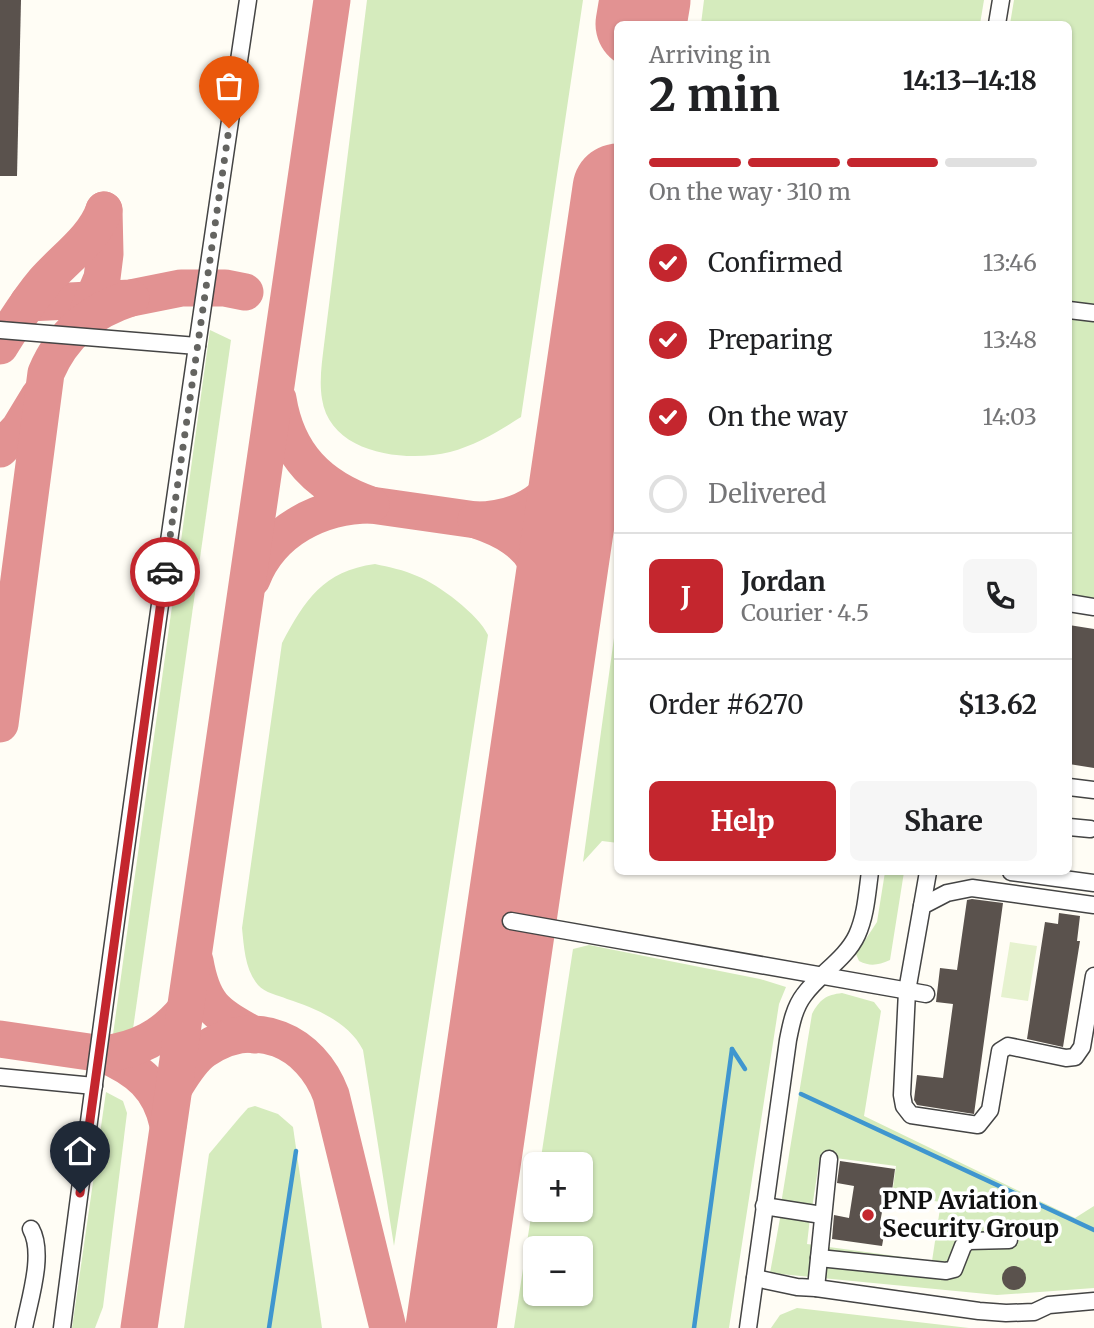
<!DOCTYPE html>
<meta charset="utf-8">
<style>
:root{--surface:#fff;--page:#f6f6f6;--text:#202124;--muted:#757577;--line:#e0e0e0;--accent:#c4262e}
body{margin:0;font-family:Merriweather,serif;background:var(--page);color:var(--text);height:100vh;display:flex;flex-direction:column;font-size:26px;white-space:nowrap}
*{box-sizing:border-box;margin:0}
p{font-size:23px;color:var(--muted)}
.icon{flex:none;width:38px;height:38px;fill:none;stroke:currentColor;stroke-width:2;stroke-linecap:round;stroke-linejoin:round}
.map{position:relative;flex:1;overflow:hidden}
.side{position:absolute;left:614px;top:21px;width:458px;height:854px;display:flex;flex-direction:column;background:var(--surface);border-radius:10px;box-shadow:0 2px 5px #0004}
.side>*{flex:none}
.fabs{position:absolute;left:523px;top:1152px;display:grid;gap:14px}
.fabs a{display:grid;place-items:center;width:70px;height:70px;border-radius:10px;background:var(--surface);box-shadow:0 2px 5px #0004;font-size:35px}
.pin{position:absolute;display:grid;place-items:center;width:60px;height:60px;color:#fff;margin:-72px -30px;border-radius:50% 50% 50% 0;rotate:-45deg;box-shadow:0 0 7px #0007}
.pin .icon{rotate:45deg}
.courier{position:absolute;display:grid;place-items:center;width:70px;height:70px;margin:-35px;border:5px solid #c4262e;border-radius:50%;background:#fff;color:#222;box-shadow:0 2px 9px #0007}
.head em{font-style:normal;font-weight:700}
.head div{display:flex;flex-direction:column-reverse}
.head{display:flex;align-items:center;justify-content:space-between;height:119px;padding:0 35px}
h1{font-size:46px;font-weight:700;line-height:52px}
.bar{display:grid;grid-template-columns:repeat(4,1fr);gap:10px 7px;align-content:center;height:84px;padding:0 35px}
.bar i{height:9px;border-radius:5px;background:var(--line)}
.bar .current{background:var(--accent)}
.bar p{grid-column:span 4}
.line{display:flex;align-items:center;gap:18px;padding:0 35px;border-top:2px solid var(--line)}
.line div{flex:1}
.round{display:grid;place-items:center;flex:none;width:74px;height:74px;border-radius:10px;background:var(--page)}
ol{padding:0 35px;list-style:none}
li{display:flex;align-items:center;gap:21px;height:77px}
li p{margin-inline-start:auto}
li .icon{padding:7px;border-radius:50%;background:var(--accent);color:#fff;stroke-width:4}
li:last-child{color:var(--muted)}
li i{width:38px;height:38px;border:4px solid var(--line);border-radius:50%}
.cta{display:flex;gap:14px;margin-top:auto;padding:14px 35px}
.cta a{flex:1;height:80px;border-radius:10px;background:var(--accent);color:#fff;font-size:28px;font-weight:700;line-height:80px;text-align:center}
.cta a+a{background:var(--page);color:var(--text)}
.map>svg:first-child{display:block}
.green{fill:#d5ebbd;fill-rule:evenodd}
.pitch{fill:#e6f2cf}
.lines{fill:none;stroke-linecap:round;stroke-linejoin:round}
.stream{stroke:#3f96cf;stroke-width:4.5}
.taxiway{stroke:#e29292;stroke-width:37}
.runway{stroke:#e29292;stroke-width:91}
.building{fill:#5a524d}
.minor-casing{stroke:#444;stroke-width:19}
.minor{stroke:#fff;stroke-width:16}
.done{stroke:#646461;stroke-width:7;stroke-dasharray:0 12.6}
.route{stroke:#c4262e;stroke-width:9}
.poi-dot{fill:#c4262e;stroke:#fff;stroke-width:2.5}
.labels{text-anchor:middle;stroke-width:7;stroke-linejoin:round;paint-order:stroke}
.poi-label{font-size:24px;font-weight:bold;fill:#111;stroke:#fff;text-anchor:start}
</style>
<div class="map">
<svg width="1094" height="1328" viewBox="0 0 1094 1328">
<rect width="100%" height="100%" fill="#fffdf5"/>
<g class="green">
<path d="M367,0H583L521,417C499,431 476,445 450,452C406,463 330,454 322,399C319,381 322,362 324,345Z"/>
<polygon points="704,0 984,0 980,24 701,24"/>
<polygon points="1014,0 1094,0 1094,306 1069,302 1069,24 1010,24"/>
<polygon points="1069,318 1094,322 1094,599 1069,595"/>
<polygon points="210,330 231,340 132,1036 112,1042"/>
<path d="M375,564C389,567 404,570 417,576C438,584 479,615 488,635L394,1246L363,1050C349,1022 315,1008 287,999C278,995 265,993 258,985C245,970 244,947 242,928L282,643C305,600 323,571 375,564Z"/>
<polygon points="618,609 618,843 602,841 583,862"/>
<path d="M885,872H904L890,960C878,965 871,967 859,961L856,954L877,922Z"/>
<path d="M589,945L760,979L786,987L779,1004L729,1328H514L535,1190L536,1209H581V1164H540L573,949ZM536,1248H581V1293H536Z"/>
<path d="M842,993L874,1002L881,1011L864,1116L1075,1218L1094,1206V1288L997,1295L770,1273L781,1213L810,1218L807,1244L932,1261L941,1202L892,1195L896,1166L820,1156L812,1208L781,1204L812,1014C820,999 826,995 842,993Z"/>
<polygon points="106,1092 123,1101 127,1113 103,1307 95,1328 72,1328"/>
<polygon points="255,1106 278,1114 293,1127 322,1328 184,1328 209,1154 240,1117 248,1108"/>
<polygon points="797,1308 969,1328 771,1328 780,1315"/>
</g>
<polygon class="pitch" points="1010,942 1037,946 1028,1001 1001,997"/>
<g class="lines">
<g class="stream">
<polyline points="732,1049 745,1069"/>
<polyline points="801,1094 1094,1230"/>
<polyline points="269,1328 296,1151"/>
<polyline points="694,1328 732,1049"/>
</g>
<g class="taxiway">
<polyline points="28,303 131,298 181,288 225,288 245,292"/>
<polyline points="81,328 102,278 105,254 104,210"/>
<path d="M0,346C14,324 27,302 44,282C64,259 94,239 104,210"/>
<polyline points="0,449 19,429 39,396"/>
<polyline points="371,505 476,520"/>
<path d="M252,579C271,530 321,505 371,505C319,487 287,455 278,399"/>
<path d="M554,629C544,569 539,541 476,520C532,520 562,488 582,439"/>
<path d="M0,724L46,373C63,333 91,311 131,298"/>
<path d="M195,961C203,1007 216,1013 254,1035"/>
<path d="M0,1039L103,1054C138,1069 160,1087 168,1125"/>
<path d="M103,1054C137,1050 163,1037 185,1010"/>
<path d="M174,1088C182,1075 191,1059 204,1050C255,1015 311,1041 331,1095L388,1328"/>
<polyline points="139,1328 332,0"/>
</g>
<g class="runway">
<polyline points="641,24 645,0"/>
<polyline points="451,1328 618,189"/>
</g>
</g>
<g class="building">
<polygon points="0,0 21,0 17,176 0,176"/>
<polygon points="1069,625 1094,629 1094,768 1069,764"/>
<polygon points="972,899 1003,903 974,1114 917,1105 914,1100 917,1075 943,1078 953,1004 936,1002 940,968 957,970 967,900"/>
<polygon points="1059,913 1080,916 1077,941 1080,941 1063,1047 1027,1039 1045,922 1058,924"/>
<polygon points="840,1161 895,1169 892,1191 886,1190 880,1223 886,1224 882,1246 832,1239 834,1215 849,1218 854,1186 837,1183"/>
<circle cx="1014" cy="1278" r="12"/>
</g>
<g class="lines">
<g class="minor-casing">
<g id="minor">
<polyline points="997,24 1001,0"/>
<polyline points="1069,310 1094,313"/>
<polyline points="0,330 197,346"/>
<polyline points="1069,603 1094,607"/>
<polyline points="1069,787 1094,790"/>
<polyline points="1069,827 1090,829"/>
<polyline points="1011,872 1094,883"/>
<polyline points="1094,905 972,888 947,893 922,906 907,991 902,1095 904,1106 911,1115 978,1125 990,1110 1000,1051 1008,1046 1066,1058 1075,1057 1082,1047 1094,976"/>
<polyline points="922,906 928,872"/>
<polyline points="511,921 926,994"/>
<polyline points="0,1077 94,1086"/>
<polyline points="764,1206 822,1215"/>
<polyline points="819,1258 946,1271 954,1269 963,1246 968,1241 1009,1240"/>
<polyline points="755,1278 797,1287 816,1288 979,1311 1006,1313 1034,1312 1049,1305 1094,1301"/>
<polyline points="816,1288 829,1159"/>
<path d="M24,1328C29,1301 45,1254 31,1229"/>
<path d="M62,1328C119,885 182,442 248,0"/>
<path d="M748,1328L788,1040C791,1025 794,1008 804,995C819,974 846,959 857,935C866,915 867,893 870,872"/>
</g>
</g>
<use href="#minor" class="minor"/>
</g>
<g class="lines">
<polyline class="done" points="165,572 229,128"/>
<polyline class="route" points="80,1193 165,572"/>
</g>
<circle class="poi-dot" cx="868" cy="1215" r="7"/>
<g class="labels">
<g class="poi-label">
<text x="882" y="1209">PNP Aviation<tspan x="882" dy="28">Security Group</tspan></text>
</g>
</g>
</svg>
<div class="fabs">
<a>+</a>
<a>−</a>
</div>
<div class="pin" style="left:229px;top:128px;background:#ea580c"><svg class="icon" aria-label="bag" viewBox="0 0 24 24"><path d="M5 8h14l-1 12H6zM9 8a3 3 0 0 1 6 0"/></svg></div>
<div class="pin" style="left:80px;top:1193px;background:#1f2937"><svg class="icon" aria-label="home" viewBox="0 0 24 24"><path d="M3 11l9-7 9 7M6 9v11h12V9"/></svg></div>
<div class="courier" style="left:165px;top:572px"><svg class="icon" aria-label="car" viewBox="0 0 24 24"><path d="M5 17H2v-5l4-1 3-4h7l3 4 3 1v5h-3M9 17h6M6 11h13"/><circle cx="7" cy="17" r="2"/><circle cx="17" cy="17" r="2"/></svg></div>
<section class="side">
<div class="head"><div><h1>2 min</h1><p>Arriving in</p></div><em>14:13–14:18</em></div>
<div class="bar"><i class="current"></i><i class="current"></i><i class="current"></i><i></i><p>On the way · 310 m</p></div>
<ol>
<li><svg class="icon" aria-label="check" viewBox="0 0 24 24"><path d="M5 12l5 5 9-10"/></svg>Confirmed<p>13:46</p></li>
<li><svg class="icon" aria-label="check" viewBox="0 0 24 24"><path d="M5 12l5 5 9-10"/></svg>Preparing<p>13:48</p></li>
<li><svg class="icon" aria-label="check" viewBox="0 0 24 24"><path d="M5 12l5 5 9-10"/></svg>On the way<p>14:03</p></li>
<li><i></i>Delivered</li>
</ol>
<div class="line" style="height:126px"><b class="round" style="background:var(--accent);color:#fff">J</b><div><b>Jordan</b><p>Courier · 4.5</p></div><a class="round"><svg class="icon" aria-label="phone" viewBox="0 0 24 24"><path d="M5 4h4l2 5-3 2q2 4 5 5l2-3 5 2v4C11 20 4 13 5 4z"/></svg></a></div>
<div class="line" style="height:91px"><div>Order #6270</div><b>$13.62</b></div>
<div class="cta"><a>Help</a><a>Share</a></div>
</section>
</div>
